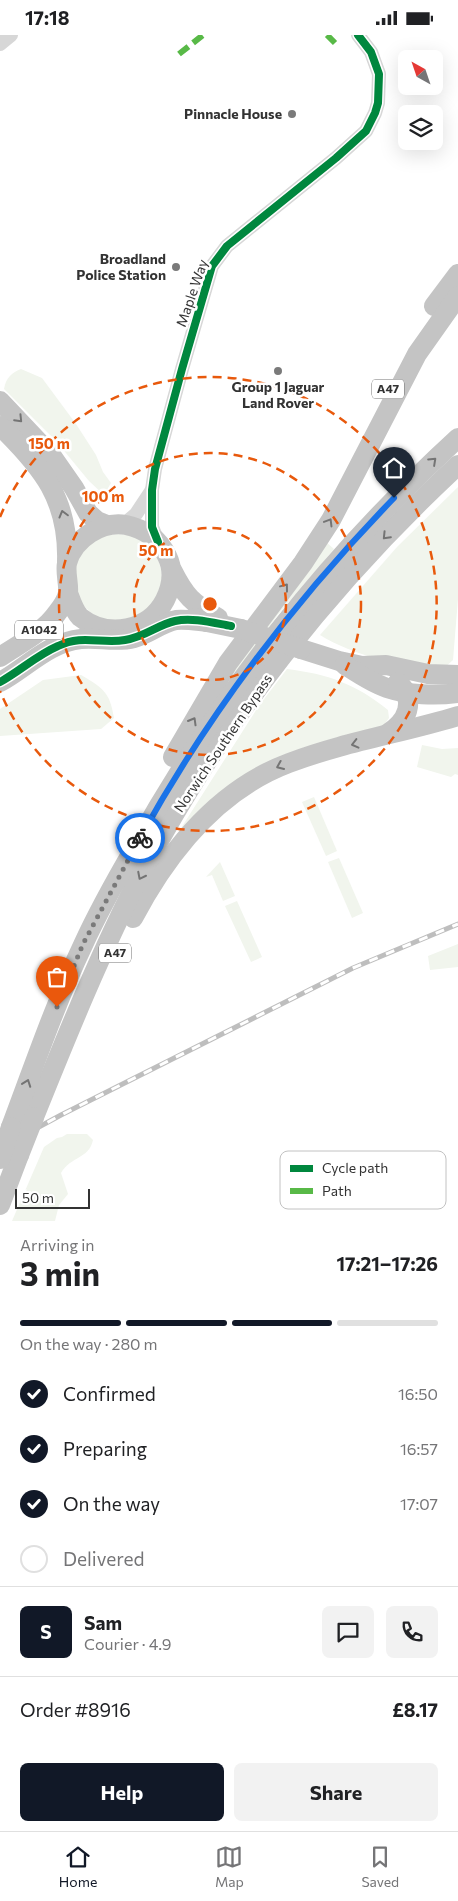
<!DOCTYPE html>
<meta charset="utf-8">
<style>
:root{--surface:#fff;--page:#f2f2f2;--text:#202124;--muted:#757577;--line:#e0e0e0;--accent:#111827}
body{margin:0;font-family:Commissioner,sans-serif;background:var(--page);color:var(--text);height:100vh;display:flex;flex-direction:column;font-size:19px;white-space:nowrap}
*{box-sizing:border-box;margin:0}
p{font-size:16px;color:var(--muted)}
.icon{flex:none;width:28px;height:28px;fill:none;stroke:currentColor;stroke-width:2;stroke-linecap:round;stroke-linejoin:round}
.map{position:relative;height:1186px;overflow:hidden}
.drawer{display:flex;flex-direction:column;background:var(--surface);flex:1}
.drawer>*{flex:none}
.needle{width:32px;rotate:320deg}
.fabs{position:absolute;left:398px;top:15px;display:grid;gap:10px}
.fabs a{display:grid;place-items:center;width:45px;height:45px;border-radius:8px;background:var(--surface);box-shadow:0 5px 20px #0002;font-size:25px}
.scale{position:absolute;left:15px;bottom:12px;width:75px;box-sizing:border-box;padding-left:5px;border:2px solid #333;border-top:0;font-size:14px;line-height:18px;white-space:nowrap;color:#333;-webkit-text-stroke:4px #fff;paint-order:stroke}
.pin{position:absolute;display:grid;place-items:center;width:42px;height:42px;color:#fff;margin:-51px -21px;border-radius:50% 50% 50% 0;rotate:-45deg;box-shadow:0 0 5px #0007}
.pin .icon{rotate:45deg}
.courier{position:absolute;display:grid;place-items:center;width:50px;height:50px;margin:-25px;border:4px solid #1a73e8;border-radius:50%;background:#fff;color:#222;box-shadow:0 1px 6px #0007}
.head em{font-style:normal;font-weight:700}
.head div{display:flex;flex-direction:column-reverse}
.head{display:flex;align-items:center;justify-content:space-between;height:85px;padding:0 20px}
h1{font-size:32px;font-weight:700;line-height:38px}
.bar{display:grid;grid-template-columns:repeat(4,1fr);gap:8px 5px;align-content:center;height:60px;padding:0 20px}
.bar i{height:6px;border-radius:4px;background:var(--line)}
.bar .active{background:var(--accent)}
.bar p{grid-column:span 4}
.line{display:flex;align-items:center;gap:12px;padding:0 20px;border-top:1px solid var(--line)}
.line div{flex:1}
.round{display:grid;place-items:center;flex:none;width:52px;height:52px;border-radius:8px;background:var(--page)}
ol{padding:0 20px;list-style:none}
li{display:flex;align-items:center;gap:15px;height:55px}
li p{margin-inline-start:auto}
li .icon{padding:5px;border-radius:50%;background:var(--accent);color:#fff;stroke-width:4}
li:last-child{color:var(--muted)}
li i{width:28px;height:28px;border:2px solid var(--line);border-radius:50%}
.cta{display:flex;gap:10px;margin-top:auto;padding:10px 20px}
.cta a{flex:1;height:58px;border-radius:8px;background:var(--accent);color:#fff;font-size:20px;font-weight:700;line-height:58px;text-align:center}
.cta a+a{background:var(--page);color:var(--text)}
.status{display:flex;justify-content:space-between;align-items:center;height:35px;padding:0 25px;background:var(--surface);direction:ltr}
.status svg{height:14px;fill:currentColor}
.tabs{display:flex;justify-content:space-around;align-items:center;height:70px;border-top:1px solid var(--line);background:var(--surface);font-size:14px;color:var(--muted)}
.tabs a{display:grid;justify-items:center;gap:2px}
.tabs .active{color:var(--accent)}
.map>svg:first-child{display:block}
.green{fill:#f1f5ed}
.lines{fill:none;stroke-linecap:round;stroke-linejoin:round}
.minor{stroke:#d7d7d7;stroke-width:14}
.highway{stroke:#c4c4c4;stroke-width:20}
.rail-casing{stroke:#bebebe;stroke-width:5}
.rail{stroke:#fff;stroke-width:3;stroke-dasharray:9;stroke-linecap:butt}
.highway-bridge{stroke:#c4c4c4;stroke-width:20}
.quiet{stroke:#58b947;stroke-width:6;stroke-dasharray:12 6;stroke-linecap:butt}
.cycleway-casing{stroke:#fff;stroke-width:11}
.cycleway{stroke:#00873e;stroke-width:8}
.oneway{stroke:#747474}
.done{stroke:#7a7a7a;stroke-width:5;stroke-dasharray:0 9}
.route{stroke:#1a73e8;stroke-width:6}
.ring{fill:none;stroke:#e8590c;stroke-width:2.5;stroke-dasharray:9 6}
.poi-dot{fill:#7a7a7a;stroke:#fff;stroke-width:2}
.labels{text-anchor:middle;stroke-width:5;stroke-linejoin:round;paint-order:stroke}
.shield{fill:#fff;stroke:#707070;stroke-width:1}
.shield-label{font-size:12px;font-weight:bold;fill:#333}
.poi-label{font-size:14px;font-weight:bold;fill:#333;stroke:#fff;text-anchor:end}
.street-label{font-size:14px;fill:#333;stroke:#fff}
.key{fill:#fff;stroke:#c2c2c2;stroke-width:1}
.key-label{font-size:14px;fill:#333}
.centre{fill:#e8590c;stroke:#fff;stroke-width:2.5}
.ring-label{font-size:15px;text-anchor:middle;font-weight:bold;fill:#e8590c;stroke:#fff;stroke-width:5;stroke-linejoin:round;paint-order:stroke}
</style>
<div class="status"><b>17:18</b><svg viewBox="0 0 49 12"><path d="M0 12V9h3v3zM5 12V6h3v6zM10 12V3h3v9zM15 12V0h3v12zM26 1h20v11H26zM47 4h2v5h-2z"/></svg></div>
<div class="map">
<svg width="458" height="1186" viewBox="0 0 458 1186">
<rect width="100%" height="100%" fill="#fff"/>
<g class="green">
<path d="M21,334L42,343L76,389L96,420L103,437L111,448L104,460L89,446L56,406L4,354C6,343 11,338 21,334Z"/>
<path d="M458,452V564L453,625L443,634C406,634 352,620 320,600L397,512Z"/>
<circle cx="118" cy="543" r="44"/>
<polygon points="325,506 334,514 277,581 214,668 241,621"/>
<path d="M287,634C328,639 356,649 388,675L389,683L384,690L331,706L176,801L258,672Z"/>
<path d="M81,640C103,653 110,657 114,683L101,694L0,701V674L43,645Z"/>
<polygon points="422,710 442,714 458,713 458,740 455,739 451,742 417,732"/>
<polygon points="314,762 337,816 326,821 302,767"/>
<polygon points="339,823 363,878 352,883 328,827"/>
<polygon points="220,827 235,861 223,866 212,840 206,842"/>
<polygon points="237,866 262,922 251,927 225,871"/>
<polygon points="458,909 458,932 430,935 428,921"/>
<path d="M67,1099H87L93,1105C89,1124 71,1121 61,1138L68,1159L59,1170L55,1186H12L44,1112L57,1103L62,1102Z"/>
</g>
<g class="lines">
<g class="minor">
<polyline points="0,9 11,0"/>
<polyline points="123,490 136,479 152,455"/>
<polyline points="158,506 152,492 152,455 155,434 182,334 212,231 227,211 336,123 366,96 375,78 378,68 379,39 371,17 358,0"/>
</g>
<g class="highway">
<polyline points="434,271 458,239"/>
<polyline points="0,366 51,420 74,453 88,478 97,486 107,490"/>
<path d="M0,391C43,433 69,465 67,527"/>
<path d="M172,535C185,561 192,568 218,583"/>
<polyline points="196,583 207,587 241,594"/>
<polyline points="301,614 339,626 362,631 386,630 428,639 458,640"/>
<path d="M0,622C19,609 44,597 57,578C61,573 67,564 68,558C69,548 65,538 67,528C74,503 102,486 126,490C145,494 159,504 167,521C174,535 172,551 165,565C149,596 108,604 80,582C74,576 71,566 68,558"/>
<path d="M345,630C359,639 372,648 387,653C408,660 436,661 458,658"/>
<path d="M0,647C26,633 49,607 81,604C99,602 115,608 134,603C149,599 161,588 176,585C186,584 197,586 207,587"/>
<path d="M387,699C407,687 417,666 398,647"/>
<polyline points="173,722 228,628 303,528 331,485 417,319 458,261"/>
<path d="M133,883C168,817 217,755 289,728C344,707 402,698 458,681"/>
<path d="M34,1082C67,1000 101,916 142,837C222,685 332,547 458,430"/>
<path d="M11,1092C34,1031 55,969 83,910C98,877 116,845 134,814C221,658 326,524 458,403"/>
<polyline points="0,1170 19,1120"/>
</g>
<g class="rail-casing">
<polyline id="rail" points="0,1113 61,1080 353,933 458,889"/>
</g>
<use href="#rail" class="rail"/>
<g class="highway-bridge">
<polyline points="241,594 301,614"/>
<polyline points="19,1120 34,1082"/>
<polyline points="0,1124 11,1092"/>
</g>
<g class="quiet">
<polyline points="327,0 335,8"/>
<polyline points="179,19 203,0"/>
</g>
<g class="cycleway-casing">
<g id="cycleway">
<polyline points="158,507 152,492 152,455 155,434 182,334 212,231 227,211 336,123 366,96 375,78 378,68 379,39 371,17 358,0"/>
<path d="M0,647C20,636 37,620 58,611C82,599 101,609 125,605C145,602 157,590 175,586C192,582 214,588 231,591"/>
</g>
</g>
<use href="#cycleway" class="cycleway"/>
</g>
<defs><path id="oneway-chevron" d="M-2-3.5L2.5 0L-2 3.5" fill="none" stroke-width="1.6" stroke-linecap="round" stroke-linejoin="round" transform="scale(1.25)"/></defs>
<g class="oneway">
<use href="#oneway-chevron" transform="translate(19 384) rotate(46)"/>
<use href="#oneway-chevron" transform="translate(433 426) rotate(-43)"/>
<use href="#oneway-chevron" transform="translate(63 479) rotate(-105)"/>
<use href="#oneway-chevron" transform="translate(329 487) rotate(-59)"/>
<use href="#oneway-chevron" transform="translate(386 501) rotate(134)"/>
<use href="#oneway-chevron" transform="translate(285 552) rotate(-53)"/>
<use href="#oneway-chevron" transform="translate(193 686) rotate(-60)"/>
<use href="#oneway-chevron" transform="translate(355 709) rotate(166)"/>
<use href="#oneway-chevron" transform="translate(280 731) rotate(157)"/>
<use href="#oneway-chevron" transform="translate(141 841) rotate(117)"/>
<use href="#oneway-chevron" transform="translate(27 1048) rotate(-70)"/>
</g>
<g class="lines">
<polyline class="done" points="57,972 83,909 140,803"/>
<path class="route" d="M140,803C209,678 295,565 394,463"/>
</g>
<g class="ring">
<circle cx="210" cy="569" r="76"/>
<circle cx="210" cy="569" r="151"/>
<path d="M0 482A227 227 0 1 1 0 656"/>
</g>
<g class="poi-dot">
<circle cx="292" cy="79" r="5"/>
<circle cx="176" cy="232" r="5"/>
<circle cx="278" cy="336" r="5"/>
</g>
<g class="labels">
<g class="shield">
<rect x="372" y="344.5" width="32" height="19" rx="4"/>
<rect x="15" y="585.5" width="48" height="19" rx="4"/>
<rect x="99" y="908.5" width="32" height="19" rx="4"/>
</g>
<g class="shield-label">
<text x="388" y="358">A47</text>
<text x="39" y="599">A1042</text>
<text x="115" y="922">A47</text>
</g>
<g class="poi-label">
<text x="282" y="84">Pinnacle House</text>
<text x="166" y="229">Broadland<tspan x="166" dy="16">Police Station</tspan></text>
<text x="278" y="357" text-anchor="middle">Group 1 Jaguar<tspan x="278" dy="16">Land Rover</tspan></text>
</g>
<g class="street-label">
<text transform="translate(192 258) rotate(-71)" y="5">Maple Way</text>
<text transform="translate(223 708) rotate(-56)" y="5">Norwich Southern Bypass</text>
</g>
</g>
<rect x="280" y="1116" width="166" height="58" rx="8" class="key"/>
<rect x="290" y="1130" width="23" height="7" fill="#00873e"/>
<rect x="290" y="1153" width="23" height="6" fill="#58b947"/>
<g class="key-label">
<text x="322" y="1138">Cycle path</text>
<text x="322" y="1161">Path</text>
</g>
<circle cx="210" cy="569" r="8" class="centre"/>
<g class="ring-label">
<text x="49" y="414">150 m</text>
<text x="103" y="467">100 m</text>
<text x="156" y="521">50 m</text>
</g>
</svg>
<div class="fabs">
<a><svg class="needle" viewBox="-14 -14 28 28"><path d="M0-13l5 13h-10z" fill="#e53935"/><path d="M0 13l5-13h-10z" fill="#757577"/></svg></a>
<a><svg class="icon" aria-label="layers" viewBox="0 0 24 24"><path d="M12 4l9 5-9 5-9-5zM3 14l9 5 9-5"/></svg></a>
</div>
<div class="scale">50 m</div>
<div class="pin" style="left:57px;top:972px;background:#ea580c"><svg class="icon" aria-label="bag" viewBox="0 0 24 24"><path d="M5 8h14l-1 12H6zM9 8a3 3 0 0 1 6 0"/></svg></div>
<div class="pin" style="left:394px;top:463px;background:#1f2937"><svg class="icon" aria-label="home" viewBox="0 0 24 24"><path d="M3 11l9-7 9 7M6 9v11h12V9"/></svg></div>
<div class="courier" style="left:140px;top:803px"><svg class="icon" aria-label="bike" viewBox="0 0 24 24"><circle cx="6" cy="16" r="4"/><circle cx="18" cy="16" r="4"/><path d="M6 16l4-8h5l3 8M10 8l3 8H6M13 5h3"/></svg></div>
</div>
<section class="drawer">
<div class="head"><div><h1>3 min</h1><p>Arriving in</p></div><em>17:21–17:26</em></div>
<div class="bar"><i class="active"></i><i class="active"></i><i class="active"></i><i></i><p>On the way · 280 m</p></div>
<ol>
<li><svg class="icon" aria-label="check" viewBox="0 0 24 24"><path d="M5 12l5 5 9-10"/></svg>Confirmed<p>16:50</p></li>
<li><svg class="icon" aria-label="check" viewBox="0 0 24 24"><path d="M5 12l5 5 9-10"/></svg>Preparing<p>16:57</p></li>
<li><svg class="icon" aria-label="check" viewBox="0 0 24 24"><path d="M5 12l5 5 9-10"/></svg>On the way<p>17:07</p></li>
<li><i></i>Delivered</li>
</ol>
<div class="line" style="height:90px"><b class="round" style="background:var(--accent);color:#fff">S</b><div><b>Sam</b><p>Courier · 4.9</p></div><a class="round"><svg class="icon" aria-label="chat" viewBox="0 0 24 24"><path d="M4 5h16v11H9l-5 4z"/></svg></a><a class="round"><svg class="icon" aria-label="phone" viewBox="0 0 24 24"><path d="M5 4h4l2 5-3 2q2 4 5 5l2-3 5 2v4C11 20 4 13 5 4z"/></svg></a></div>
<div class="line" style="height:65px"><div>Order #8916</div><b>£8.17</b></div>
<div class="cta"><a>Help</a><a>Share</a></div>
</section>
<nav class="tabs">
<a class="active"><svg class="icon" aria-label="home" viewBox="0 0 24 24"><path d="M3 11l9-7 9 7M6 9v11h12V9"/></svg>Home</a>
<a><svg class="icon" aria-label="map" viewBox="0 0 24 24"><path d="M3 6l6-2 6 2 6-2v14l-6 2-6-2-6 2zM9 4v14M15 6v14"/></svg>Map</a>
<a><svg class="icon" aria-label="saved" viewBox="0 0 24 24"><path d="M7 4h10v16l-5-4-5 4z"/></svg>Saved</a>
</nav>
